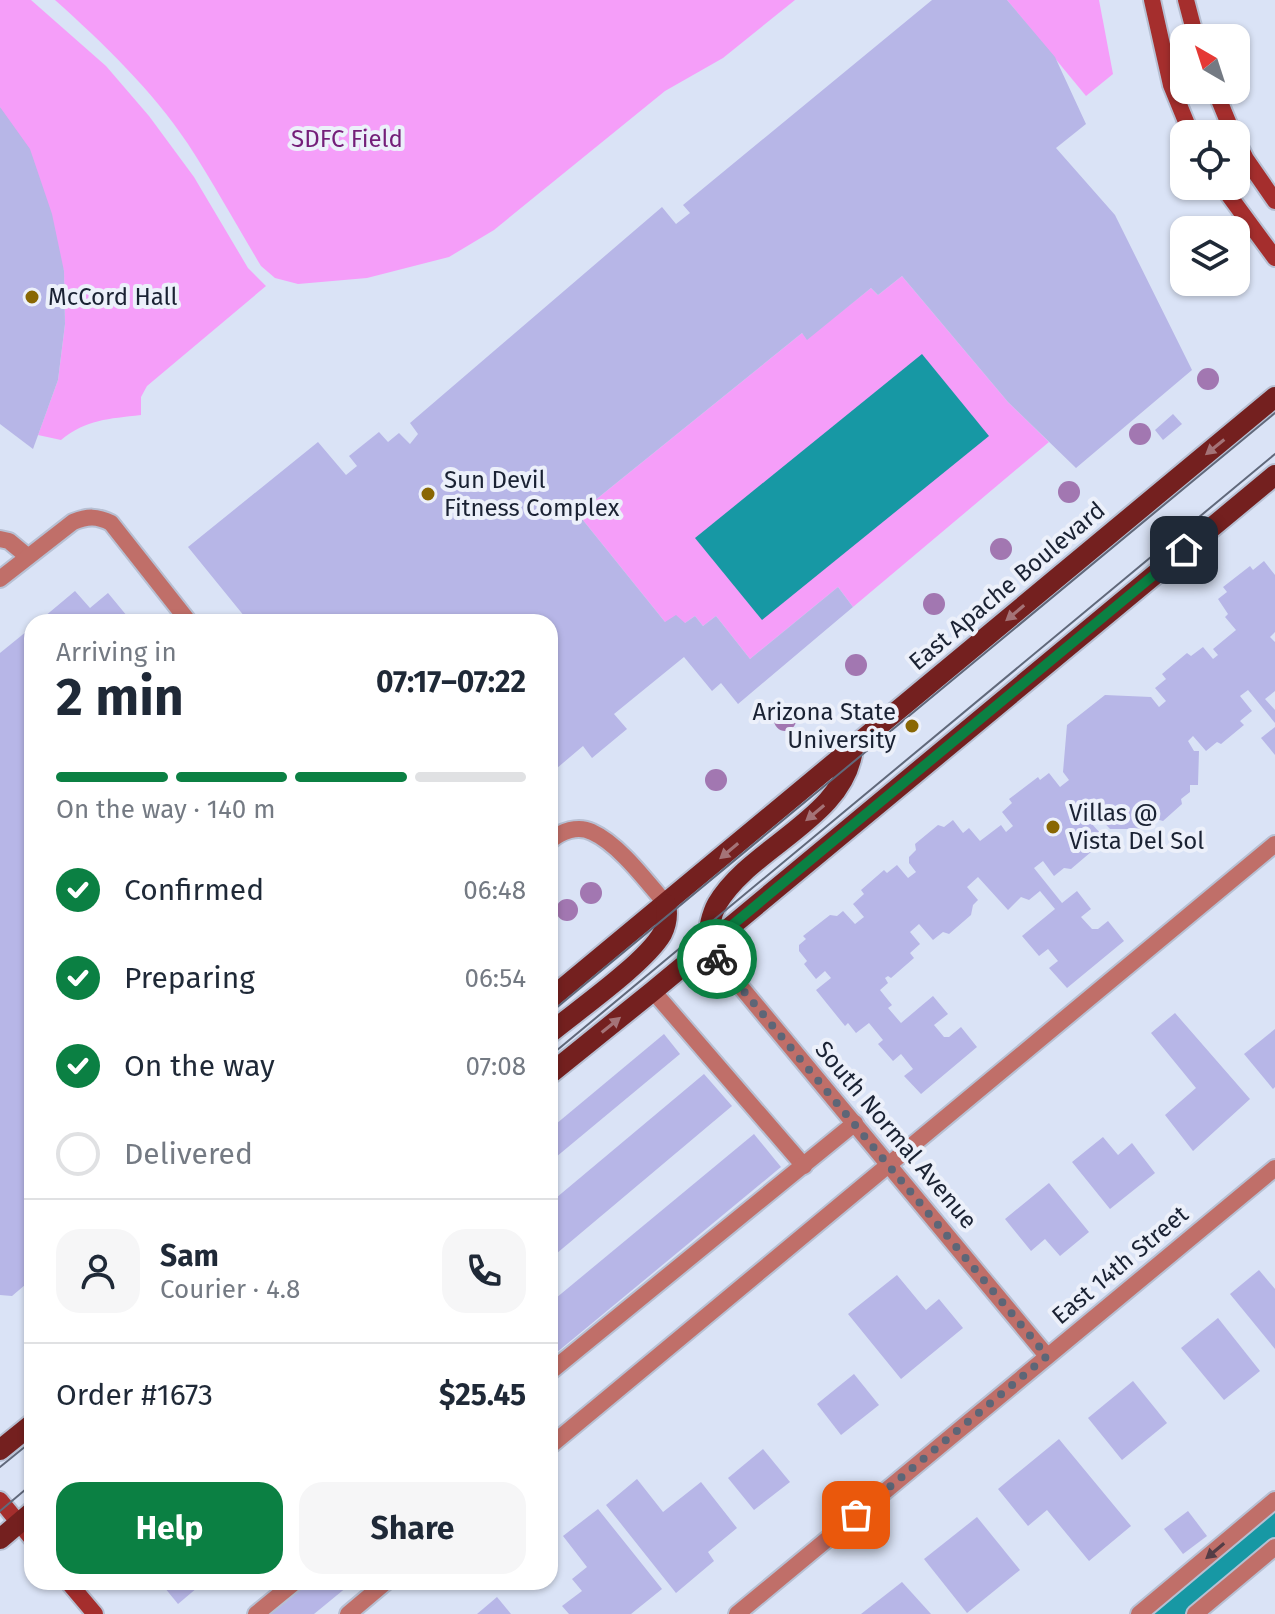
<!DOCTYPE html>
<meta charset="utf-8">
<style>
:root{--surface:#fff;--page:#f6f6f7;--text:#1f2937;--muted:#747a83;--line:#e0e1e3;--accent:#0b8043}
body{margin:0;font-family:"Fira Sans",sans-serif;background:var(--page);color:var(--text);height:100vh;display:flex;flex-direction:column;font-size:30px;white-space:nowrap}
*{box-sizing:border-box;margin:0}
p{font-size:26px;color:var(--muted)}
.icon{flex:none;width:44px;height:44px;fill:none;stroke:currentColor;stroke-width:2;stroke-linecap:round;stroke-linejoin:round}
.map{position:relative;flex:1;overflow:hidden}
.side{position:absolute;left:24px;top:614px;width:534px;height:976px;display:flex;flex-direction:column;background:var(--surface);border-radius:24px;box-shadow:0 2px 6px #0004}
.side>*{flex:none}
.needle{width:52px;rotate:321deg}
.tools{position:absolute;left:1170px;top:24px;display:grid;gap:16px}
.tools a{display:grid;place-items:center;width:80px;height:80px;border-radius:16px;background:var(--surface);box-shadow:0 2px 6px #0004;font-size:40px}
.pin{position:absolute;display:grid;place-items:center;width:68px;height:68px;color:#fff;margin:-34px;border-radius:16px;box-shadow:0 4px 12px #0006}
.courier{position:absolute;display:grid;place-items:center;width:80px;height:80px;margin:-40px;border:6px solid #0b8043;border-radius:50%;background:#fff;color:#222;box-shadow:0 2px 10px #0007}
.overview em{font-style:normal;font-weight:700}
.overview div{display:flex;flex-direction:column-reverse}
.overview{display:flex;align-items:center;justify-content:space-between;height:136px;padding:0 32px}
h1{font-size:52px;font-weight:700;line-height:60px}
.bar{display:grid;grid-template-columns:repeat(4,1fr);gap:12px 8px;align-content:center;height:96px;padding:0 32px}
.bar i{height:10px;border-radius:6px;background:var(--line)}
.bar .selected{background:var(--accent)}
.bar p{grid-column:span 4}
.line{display:flex;align-items:center;gap:20px;padding:0 32px;border-top:2px solid var(--line)}
.line div{flex:1}
.round{display:grid;place-items:center;flex:none;width:84px;height:84px;border-radius:24px;background:var(--page)}
ol{padding:0 32px;list-style:none}
li{display:flex;align-items:center;gap:24px;height:88px}
li p{margin-inline-start:auto}
li .icon{padding:8px;border-radius:50%;background:var(--accent);color:#fff;stroke-width:4}
li:last-child{color:var(--muted)}
li i{width:44px;height:44px;border:4px solid var(--line);border-radius:50%}
.button{display:flex;gap:16px;margin-top:auto;padding:16px 32px}
.button a{flex:1;height:92px;border-radius:24px;background:var(--accent);color:#fff;font-size:32px;font-weight:700;line-height:92px;text-align:center}
.button a+a{background:var(--page);color:var(--text)}
.map>svg:first-child{display:block}
.green{fill:#f59ef9}
.water{fill:#1798a4}
.lines{fill:none;stroke-linecap:round;stroke-linejoin:round}
.canal{stroke:#1798a4;stroke-width:32}
.building{fill:#b7b6e7}
.lane-casing{stroke:#b7c0d3;stroke-width:20}
.street-casing{stroke:#b7c0d3;stroke-width:20}
.secondary-casing{stroke:#b7c0d3;stroke-width:20}
.primary-casing{stroke:#b7c0d3;stroke-width:24}
.lane{stroke:#c06f69;stroke-width:16}
.street{stroke:#c06f69;stroke-width:16}
.secondary{stroke:#a52e2d;stroke-width:16}
.primary{stroke:#74201f;stroke-width:20}
.tram{stroke:#61697b;stroke-width:2}
.tree{fill:#a277b1}
.oneway{fill:#a47377}
.oneway2{fill:#543d46}
.done{stroke:#5d6677;stroke-width:8;stroke-dasharray:0 14.4}
.route{stroke:#0b8043;stroke-width:10}
.poi-dot{fill:#896704;stroke:#ecf0fa;stroke-width:3}
.labels{text-anchor:middle;stroke-width:8;stroke-linejoin:round;paint-order:stroke}
.park-label{font-size:24px;fill:#741f79;stroke:#ecf0fa}
.poi-label{font-size:24px;fill:#1a2233;stroke:#ecf0fa;text-anchor:start}
.street-label{font-size:24px;fill:#1a2233;stroke:#ecf0fa}
</style>
<div class="map">
<svg width="1275" height="1614" viewBox="0 0 1275 1614">
<rect width="100%" height="100%" fill="#dae3f6"/>
<g class="green">
<path d="M0,0H31L106,66L149,116L194,177L248,268L266,286L147,386L141,397V415C108,419 87,419 61,440L38,435L58,380L65,324L64,271L0,107Z"/>
<path d="M55,0H795L723,58L665,91L494,230L449,257L367,278L298,284L275,278L261,266C237,226 214,184 188,144C152,90 103,43 55,0Z"/>
<polygon points="1007,0 1099,0 1113,74 1086,96"/>
<polygon points="902,276 1008,402 1049,442 853,607 838,587 750,659 716,616 703,626 695,616 685,623 665,622 578,514 802,333 807,339 871,288 878,295"/>
</g>
<polygon class="water" points="922,354 989,436 762,620 695,538"/>
<g class="lines">
<polyline class="canal" points="1167,1614 1275,1524"/>
</g>
<g class="building">
<polygon points="932,0 1007,0 1055,57 1086,124 1056,148 1115,215 1192,370 1076,468 1008,402 902,276 878,295 871,288 807,340 802,333 578,514 665,622 676,615 685,623 695,616 703,626 716,616 750,659 838,587 853,607 738,704 721,683 712,691 684,657 614,714 627,729 592,758 583,746 550,774 550,622 249,622 188,547 318,442 346,475 357,466 349,456 379,432 388,442 399,433 410,444 418,434 410,423 662,207 676,224 690,213 683,205"/>
<polygon points="0,107 30,149 52,214 64,271 65,324 58,380 33,449 0,424"/>
<polygon points="1173,414 1182,424 1163,440 1155,430"/>
<polygon points="1264,561 1275,575 1275,632 1270,637 1275,642 1275,691 1265,699 1275,710 1275,723 1248,690 1240,696 1252,711 1240,721 1244,725 1221,744 1217,742 1206,751 1193,736 1188,741 1194,751 1199,751 1198,785 1190,785 1190,792 1181,799 1182,804 1163,821 1156,819 1145,829 1110,829 1098,816 1091,823 1101,834 1091,844 1091,852 1071,869 1064,868 1054,876 1043,861 1034,868 1062,903 1077,891 1091,909 1081,917 1092,929 1098,929 1108,921 1124,941 1067,988 1049,968 1058,961 1048,949 1039,956 1022,936 1055,909 1040,891 1029,900 1021,897 1008,910 978,877 967,887 978,900 973,905 971,915 949,934 943,932 933,940 919,924 910,932 920,944 910,953 914,958 891,978 888,976 885,978 888,983 880,990 892,1005 888,1008 901,1023 933,996 948,1014 934,1025 944,1037 949,1037 961,1027 977,1047 921,1094 904,1076 913,1069 901,1054 893,1061 878,1044 883,1040 869,1023 856,1033 848,1023 845,1026 816,990 831,978 825,971 816,979 804,964 807,961 799,951 799,945 806,939 803,936 830,915 837,916 843,911 855,924 864,917 853,904 864,894 861,890 884,870 887,873 897,865 908,878 916,872 909,863 909,857 916,850 915,844 938,825 944,827 953,820 963,833 969,828 980,841 1001,825 1006,832 1013,826 1002,812 1012,803 1009,799 1038,777 1040,780 1049,773 1060,787 1069,780 1063,772 1067,725 1105,695 1151,697 1159,707 1166,701 1155,688 1166,679 1162,674 1187,653 1191,656 1203,647 1213,659 1218,655 1213,649 1236,630 1225,617 1228,614 1218,599 1227,592 1223,587 1250,566 1253,570"/>
<polygon points="75,591 90,608 108,593 132,622 38,622"/>
<polygon points="32,627 32,1279 12,1296 0,1295 0,653"/>
<polygon points="1275,727 1275,755 1261,738"/>
<polygon points="1175,1013 1250,1099 1193,1151 1165,1115 1196,1088 1151,1033"/>
<polygon points="1275,1029 1275,1087 1273,1089 1244,1054"/>
<polygon points="664,1034 680,1054 550,1162 550,1129"/>
<polygon points="704,1074 732,1106 550,1259 550,1203"/>
<polygon points="754,1134 781,1167 550,1358 550,1303"/>
<polygon points="1103,1137 1118,1155 1132,1143 1155,1173 1110,1209 1072,1162"/>
<polygon points="1049,1183 1089,1232 1060,1256 1045,1239 1031,1251 1005,1219"/>
<polygon points="1259,1270 1275,1289 1275,1349 1230,1294"/>
<polygon points="897,1275 926,1310 939,1299 963,1328 901,1379 848,1314"/>
<polygon points="1218,1318 1260,1371 1224,1400 1181,1348"/>
<polygon points="854,1374 879,1405 841,1435 817,1404"/>
<polygon points="1133,1381 1167,1423 1122,1460 1088,1418"/>
<polygon points="1059,1439 1131,1526 1089,1561 1047,1510 1028,1526 998,1489"/>
<polygon points="763,1449 790,1482 754,1510 728,1478"/>
<polygon points="637,1479 663,1512 701,1482 737,1528 708,1552 714,1561 676,1593 606,1505"/>
<polygon points="598,1509 662,1589 631,1614 569,1614 562,1606 582,1591 572,1579 587,1567 563,1536"/>
<polygon points="1188,1511 1207,1536 1183,1554 1164,1529"/>
<polygon points="977,1517 1020,1570 967,1613 924,1559"/>
<polygon points="160,1582 204,1582 178,1604"/>
<polygon points="310,1582 353,1582 314,1614 271,1614"/>
<polygon points="902,1582 931,1614 861,1614"/>
<polygon points="497,1597 511,1614 477,1614"/>
</g>
<g class="lines">
<g class="lane-casing">
<g id="lane">
<polyline points="0,539 9,541 27,556"/>
<polyline points="653,991 804,1166"/>
<polyline points="550,1372 855,1123"/>
<polyline points="550,1446 1275,844"/>
<polyline points="256,1614 295,1582"/>
<polyline points="348,1614 386,1582"/>
<polyline points="1139,1614 1275,1500"/>
<polyline points="1195,1614 1275,1547"/>
</g>
</g>
<g class="street-casing">
<g id="street">
<path d="M0,579L73,522C88,516 97,516 111,523L189,622"/>
<path d="M550,841C561,831 578,825 592,832C619,844 647,882 666,904"/>
<polyline points="707,946 1047,1356"/>
<polyline points="737,1614 1275,1168"/>
</g>
</g>
<g class="secondary-casing">
<g id="secondary">
<polyline points="1152,0 1171,85 1191,134"/>
<polyline points="1186,0 1196,38"/>
<polyline points="1215,90 1233,134"/>
<polyline points="1236,139 1246,159 1275,201"/>
<polyline points="1222,186 1275,258"/>
<polyline points="0,1500 32,1539"/>
<polyline points="68,1582 95,1614"/>
</g>
</g>
<g class="primary-casing">
<g id="primary">
<path d="M707,946C708,932 710,917 717,904C750,847 846,818 853,748"/>
<polyline points="550,999 1275,397"/>
<path d="M550,1033C578,1010 645,963 662,934C667,924 668,914 666,904"/>
<polyline points="550,1074 653,991 1275,475"/>
<polyline points="0,1450 32,1424"/>
<polyline points="0,1539 32,1512"/>
</g>
</g>
<use href="#lane" class="lane"/>
<use href="#street" class="street"/>
<use href="#secondary" class="secondary"/>
<use href="#primary" class="primary"/>
<g class="tram">
<polyline points="550,1013 1275,413"/>
<polyline points="550,1056 1275,454"/>
<polyline points="0,1467 32,1441"/>
<polyline points="0,1511 32,1484"/>
</g>
</g>
<g class="tree">
<circle cx="1208" cy="379" r="11"/>
<circle cx="1140" cy="434" r="11"/>
<circle cx="1069" cy="492" r="11"/>
<circle cx="1001" cy="549" r="11"/>
<circle cx="934" cy="604" r="11"/>
<circle cx="856" cy="665" r="11"/>
<circle cx="785" cy="720" r="11"/>
<circle cx="716" cy="780" r="11"/>
<circle cx="591" cy="893" r="11"/>
<circle cx="567" cy="910" r="11"/>
</g>
<defs><path id="oneway-solid" d="M-6-.8H1V-3.2L6.5 0L1 3.2V.8H-6Z" transform="scale(2)"/></defs>
<g class="oneway">
<use href="#oneway-solid" transform="translate(1215 447) rotate(141)"/>
<use href="#oneway-solid" transform="translate(1015 613) rotate(140)"/>
<use href="#oneway-solid" transform="translate(815 813) rotate(140)"/>
<use href="#oneway-solid" transform="translate(729 851) rotate(140)"/>
<use href="#oneway-solid" transform="translate(611 1025) rotate(-39)"/>
</g>
<use class="oneway2" href="#oneway-solid" transform="translate(1215 1551) rotate(140)"/>
<g class="lines">
<polyline class="done" points="717,959 1047,1356 856,1515"/>
<polyline class="route" points="717,959 707,946 1184,550"/>
</g>
<g class="poi-dot">
<circle cx="32" cy="297" r="8"/>
<circle cx="428" cy="494" r="8"/>
<circle cx="912" cy="726" r="8"/>
<circle cx="1053" cy="827" r="8"/>
</g>
<g class="labels">
<g class="park-label">
<text x="347" y="147">SDFC Field</text>
</g>
<g class="poi-label">
<text x="48" y="305">McCord Hall</text>
<text x="444" y="488">Sun Devil<tspan x="444" dy="28">Fitness Complex</tspan></text>
<text x="896" y="720" text-anchor="end">Arizona State<tspan x="896" dy="28">University</tspan></text>
<text x="1069" y="821">Villas @<tspan x="1069" dy="28">Vista Del Sol</tspan></text>
</g>
<g class="street-label">
<text transform="translate(1007 586) rotate(-40)" y="8">East Apache Boulevard</text>
<text transform="translate(896 1135) rotate(50)" y="8">South Normal Avenue</text>
<text transform="translate(1120 1265) rotate(-40)" y="8">East 14th Street</text>
</g>
</g>
</svg>
<div class="tools">
<a><svg class="needle" viewBox="-14 -14 28 28"><path d="M0-13l5 13h-10z" fill="#e53935"/><path d="M0 13l5-13h-10z" fill="#747a83"/></svg></a>
<a><svg class="icon" aria-label="locate" viewBox="0 0 24 24"><circle cx="12" cy="12" r="6"/><path d="M12 2v4M12 18v4M2 12h4M18 12h4"/></svg></a>
<a><svg class="icon" aria-label="layers" viewBox="0 0 24 24"><path d="M12 4l9 5-9 5-9-5zM3 14l9 5 9-5"/></svg></a>
</div>
<div class="pin" style="left:856px;top:1515px;background:#ea580c"><svg class="icon" aria-label="bag" viewBox="0 0 24 24"><path d="M5 8h14l-1 12H6zM9 8a3 3 0 0 1 6 0"/></svg></div>
<div class="pin" style="left:1184px;top:550px;background:#1f2937"><svg class="icon" aria-label="home" viewBox="0 0 24 24"><path d="M3 11l9-7 9 7M6 9v11h12V9"/></svg></div>
<div class="courier" style="left:717px;top:959px"><svg class="icon" aria-label="bike" viewBox="0 0 24 24"><circle cx="6" cy="16" r="4"/><circle cx="18" cy="16" r="4"/><path d="M6 16l4-8h5l3 8M10 8l3 8H6M13 5h3"/></svg></div>
<section class="side">
<div class="overview"><div><h1>2 min</h1><p>Arriving in</p></div><em>07:17–07:22</em></div>
<div class="bar"><i class="selected"></i><i class="selected"></i><i class="selected"></i><i></i><p>On the way · 140 m</p></div>
<ol>
<li><svg class="icon" aria-label="check" viewBox="0 0 24 24"><path d="M5 12l5 5 9-10"/></svg>Confirmed<p>06:48</p></li>
<li><svg class="icon" aria-label="check" viewBox="0 0 24 24"><path d="M5 12l5 5 9-10"/></svg>Preparing<p>06:54</p></li>
<li><svg class="icon" aria-label="check" viewBox="0 0 24 24"><path d="M5 12l5 5 9-10"/></svg>On the way<p>07:08</p></li>
<li><i></i>Delivered</li>
</ol>
<div class="line" style="height:144px"><a class="round"><svg class="icon" aria-label="person" viewBox="0 0 24 24"><circle cx="12" cy="8" r="4"/><path d="M4 21q1-7 8-7t8 7"/></svg></a><div><b>Sam</b><p>Courier · 4.8</p></div><a class="round"><svg class="icon" aria-label="phone" viewBox="0 0 24 24"><path d="M5 4h4l2 5-3 2q2 4 5 5l2-3 5 2v4C11 20 4 13 5 4z"/></svg></a></div>
<div class="line" style="height:104px"><div>Order #1673</div><b>$25.45</b></div>
<div class="button"><a>Help</a><a>Share</a></div>
</section>
</div>
